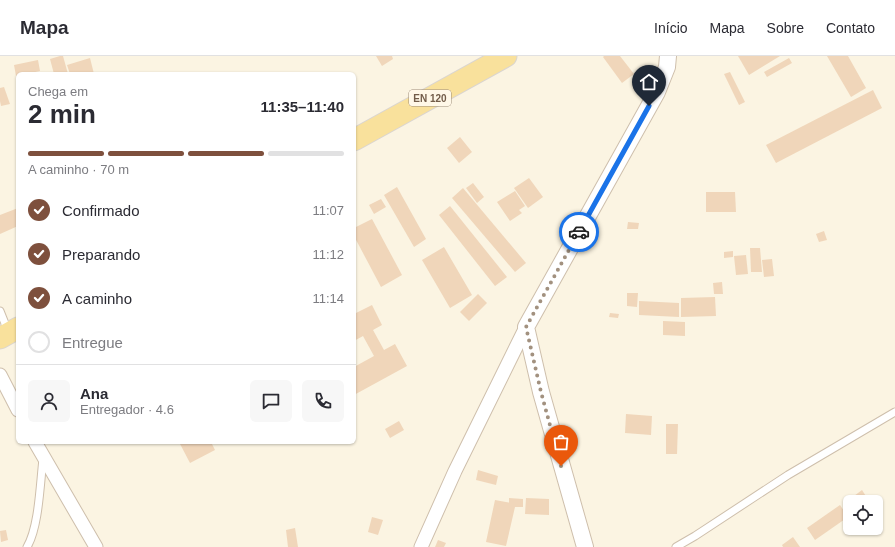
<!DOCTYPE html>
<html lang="pt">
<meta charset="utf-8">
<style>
:root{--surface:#fff;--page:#f7f7f7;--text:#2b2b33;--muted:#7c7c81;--line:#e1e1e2;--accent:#7e503d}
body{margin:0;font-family:Arial,sans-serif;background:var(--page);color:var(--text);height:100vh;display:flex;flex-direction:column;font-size:15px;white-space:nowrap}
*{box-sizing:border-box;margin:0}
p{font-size:13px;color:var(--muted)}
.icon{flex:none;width:22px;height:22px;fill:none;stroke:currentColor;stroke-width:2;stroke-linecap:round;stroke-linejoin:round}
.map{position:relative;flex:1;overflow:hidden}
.panel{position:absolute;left:16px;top:16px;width:340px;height:372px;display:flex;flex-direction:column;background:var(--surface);border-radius:6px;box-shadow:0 1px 3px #0004}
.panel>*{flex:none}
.fabs{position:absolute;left:843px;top:439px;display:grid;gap:8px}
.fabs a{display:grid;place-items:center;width:40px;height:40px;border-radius:6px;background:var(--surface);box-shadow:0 1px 3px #0004;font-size:20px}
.pin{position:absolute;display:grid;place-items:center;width:34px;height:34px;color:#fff;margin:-41px -17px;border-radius:50% 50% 50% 0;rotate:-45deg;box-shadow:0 0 4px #0007}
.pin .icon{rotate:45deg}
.courier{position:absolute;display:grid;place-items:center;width:40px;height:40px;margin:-20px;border:3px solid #1a73e8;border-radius:50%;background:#fff;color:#222;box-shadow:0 1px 5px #0007}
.summary em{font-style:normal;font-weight:800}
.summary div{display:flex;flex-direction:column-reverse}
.summary{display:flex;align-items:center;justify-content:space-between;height:68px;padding:0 12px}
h1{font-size:26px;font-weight:800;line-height:30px}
.bar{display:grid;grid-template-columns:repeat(4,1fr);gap:6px 4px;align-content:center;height:48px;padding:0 12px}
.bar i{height:5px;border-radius:3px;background:var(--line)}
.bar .selected{background:var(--accent)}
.bar p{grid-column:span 4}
.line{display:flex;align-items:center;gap:10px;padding:0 12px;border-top:1px solid var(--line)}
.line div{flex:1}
.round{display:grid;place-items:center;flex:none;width:42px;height:42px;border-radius:6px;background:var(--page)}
ol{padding:0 12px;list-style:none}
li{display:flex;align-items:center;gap:12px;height:44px}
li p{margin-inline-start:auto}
li .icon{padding:4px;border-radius:50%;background:var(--accent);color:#fff;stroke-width:4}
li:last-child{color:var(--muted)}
li i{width:22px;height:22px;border:2px solid var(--line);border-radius:50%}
header{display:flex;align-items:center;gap:24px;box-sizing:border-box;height:56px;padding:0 20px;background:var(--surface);border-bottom:1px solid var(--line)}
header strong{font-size:19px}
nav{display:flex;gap:22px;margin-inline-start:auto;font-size:14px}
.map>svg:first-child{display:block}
.building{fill:#f0d6ba}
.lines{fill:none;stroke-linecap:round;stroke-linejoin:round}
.service-casing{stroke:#cebfac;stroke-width:9}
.minor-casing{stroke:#cebfac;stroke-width:15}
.tertiary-casing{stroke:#cebfac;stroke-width:18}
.primary-casing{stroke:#dad5d0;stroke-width:23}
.service{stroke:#fff;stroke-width:7}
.minor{stroke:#fff;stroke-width:13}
.tertiary{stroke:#fff;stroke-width:16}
.primary{stroke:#f9e19c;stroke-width:21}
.done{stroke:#a2917f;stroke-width:4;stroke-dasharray:0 7.2}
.route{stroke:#1a73e8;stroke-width:5}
.labels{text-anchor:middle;stroke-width:3;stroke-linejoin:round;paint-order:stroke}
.shield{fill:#fff8e8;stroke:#9c8b79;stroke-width:1}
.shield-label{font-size:10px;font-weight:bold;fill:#725c49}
</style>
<header>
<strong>Mapa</strong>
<nav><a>Início</a><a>Mapa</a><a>Sobre</a><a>Contato</a></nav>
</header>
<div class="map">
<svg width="895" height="491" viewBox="0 0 895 491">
<rect width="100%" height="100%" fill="#fbf4e2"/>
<g class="building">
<polygon points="60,0 63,0 68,18 54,18 50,3"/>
<polygon points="376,0 392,0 393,3 382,10"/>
<polygon points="604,0 620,0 634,18 622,27 603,1"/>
<polygon points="738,0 780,0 749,19"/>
<polygon points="827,0 848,0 866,32 851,41"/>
<polygon points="90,2 94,18 70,18 67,9"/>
<polygon points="789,2 792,7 767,21 764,16"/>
<polygon points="38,4 40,15 26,18 18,18 18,20 16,20 14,9"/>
<polygon points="730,16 745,46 739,49 724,18"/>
<polygon points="4,31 10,48 1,50 0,45 0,32"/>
<polygon points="873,34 882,52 776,107 766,89"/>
<polygon points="460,81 472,96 459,107 447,92"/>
<polygon points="529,122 543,141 528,152 514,132"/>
<polygon points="473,127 484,141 477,147 466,132"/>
<polygon points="397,131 426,183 414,191 384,139"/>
<polygon points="463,132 526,207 515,216 452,142"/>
<polygon points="515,135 525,150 519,154 522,157 510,165 497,146"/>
<polygon points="706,136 735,136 736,156 706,156"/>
<polygon points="381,143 386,151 374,158 369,149"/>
<polygon points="450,150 507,221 495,230 439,159"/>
<polygon points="18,152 18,170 0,178 0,159"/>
<polygon points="372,163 402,219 381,231 354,180 354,172"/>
<polygon points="628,166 639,167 638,173 627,173"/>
<polygon points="824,175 827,184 819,186 816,178"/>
<polygon points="444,191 472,239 450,252 422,204"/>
<polygon points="750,192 760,192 762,216 751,216"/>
<polygon points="733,195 733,201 724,202 724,196"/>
<polygon points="746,199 748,218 736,219 734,200"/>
<polygon points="772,203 774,220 764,221 762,204"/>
<polygon points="722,226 723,238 714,238 713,227"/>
<polygon points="627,237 638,237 637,251 627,250"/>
<polygon points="478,238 487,247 469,265 460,256"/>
<polygon points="715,241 716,260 681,261 681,242"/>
<polygon points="639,245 679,247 679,261 639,259"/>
<polygon points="372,249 382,269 373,274 384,294 395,288 407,310 354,339 354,311 374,300 363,280 354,285 354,258"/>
<polygon points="610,257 619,258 618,262 609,261"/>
<polygon points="663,265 685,266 685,280 663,279"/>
<polygon points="626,358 652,360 651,379 625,377"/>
<polygon points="399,365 404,374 390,382 385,373"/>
<polygon points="666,368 678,368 677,398 666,398"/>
<polygon points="179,386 211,386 215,394 190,407"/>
<polygon points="478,414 498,420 496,429 476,424"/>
<polygon points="862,434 869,445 868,446 858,446 854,440"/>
<polygon points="509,442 523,443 523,451 515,451 506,490 486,486 495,444 516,448 509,447"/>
<polygon points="526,442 549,443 549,459 525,458"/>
<polygon points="840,449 848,461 815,484 807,472"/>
<polygon points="372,461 383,464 378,479 368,476"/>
<polygon points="295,472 298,491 288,491 286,474"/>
<polygon points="6,474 8,484 1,486 0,475"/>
<polygon points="793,481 800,491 783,491 782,489"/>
<polygon points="438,484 446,487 444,491 435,491"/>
</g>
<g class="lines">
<g class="service-casing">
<g id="service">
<polyline points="0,255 8,275"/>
<path d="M27,491C39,471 40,428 43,403"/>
<polyline points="676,491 695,480 788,419 895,356"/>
</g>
</g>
<g class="minor-casing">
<g id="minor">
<polyline points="0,319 18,354"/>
<polyline points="35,386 96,491"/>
<polyline points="421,491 455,415 526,271"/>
</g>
</g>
<g class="tertiary-casing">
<polyline id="tertiary" points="585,491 541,336 526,271 657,36 667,11 668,0"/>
</g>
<g class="primary-casing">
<g id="primary">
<polyline points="354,84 506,0"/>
<polyline points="0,282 18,272"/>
</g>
</g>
<use href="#service" class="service"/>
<use href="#minor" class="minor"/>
<use href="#tertiary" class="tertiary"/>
<use href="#primary" class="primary"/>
</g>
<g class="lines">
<polyline class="done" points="561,410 541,336 526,271 579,176"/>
<polyline class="route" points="579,176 649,50"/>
</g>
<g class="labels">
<rect class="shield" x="409" y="34" width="42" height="16" rx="3"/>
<g class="shield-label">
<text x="430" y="46">EN 120</text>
</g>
</g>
</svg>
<div class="fabs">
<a><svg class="icon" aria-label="locate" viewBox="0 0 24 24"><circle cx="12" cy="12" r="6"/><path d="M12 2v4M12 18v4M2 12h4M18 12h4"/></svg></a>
</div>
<div class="pin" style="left:561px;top:410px;background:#ea580c"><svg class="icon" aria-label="bag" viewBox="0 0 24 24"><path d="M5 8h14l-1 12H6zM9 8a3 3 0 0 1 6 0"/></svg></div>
<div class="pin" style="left:649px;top:50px;background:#1f2937"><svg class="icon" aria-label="home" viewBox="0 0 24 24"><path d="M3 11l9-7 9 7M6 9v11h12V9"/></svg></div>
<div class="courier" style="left:579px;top:176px"><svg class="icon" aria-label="car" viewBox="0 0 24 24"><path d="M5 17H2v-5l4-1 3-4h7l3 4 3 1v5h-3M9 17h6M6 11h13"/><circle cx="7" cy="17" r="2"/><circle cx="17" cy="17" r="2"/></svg></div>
<section class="panel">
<div class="summary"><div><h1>2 min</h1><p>Chega em</p></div><em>11:35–11:40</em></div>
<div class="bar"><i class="selected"></i><i class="selected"></i><i class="selected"></i><i></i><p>A caminho · 70 m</p></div>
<ol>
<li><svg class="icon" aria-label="check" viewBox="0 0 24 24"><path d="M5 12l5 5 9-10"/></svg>Confirmado<p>11:07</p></li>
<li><svg class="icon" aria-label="check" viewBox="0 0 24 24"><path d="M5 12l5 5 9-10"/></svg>Preparando<p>11:12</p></li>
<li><svg class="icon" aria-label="check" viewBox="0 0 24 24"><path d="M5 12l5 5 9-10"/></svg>A caminho<p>11:14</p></li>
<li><i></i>Entregue</li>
</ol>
<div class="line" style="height:72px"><a class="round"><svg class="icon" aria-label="person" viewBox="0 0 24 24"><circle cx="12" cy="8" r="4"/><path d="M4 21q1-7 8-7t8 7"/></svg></a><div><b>Ana</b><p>Entregador · 4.6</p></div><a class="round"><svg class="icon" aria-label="chat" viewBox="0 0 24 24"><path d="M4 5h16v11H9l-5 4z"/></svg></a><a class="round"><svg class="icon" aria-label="phone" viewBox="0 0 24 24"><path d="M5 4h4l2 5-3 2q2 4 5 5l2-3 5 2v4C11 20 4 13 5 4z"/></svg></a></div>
</section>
</div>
